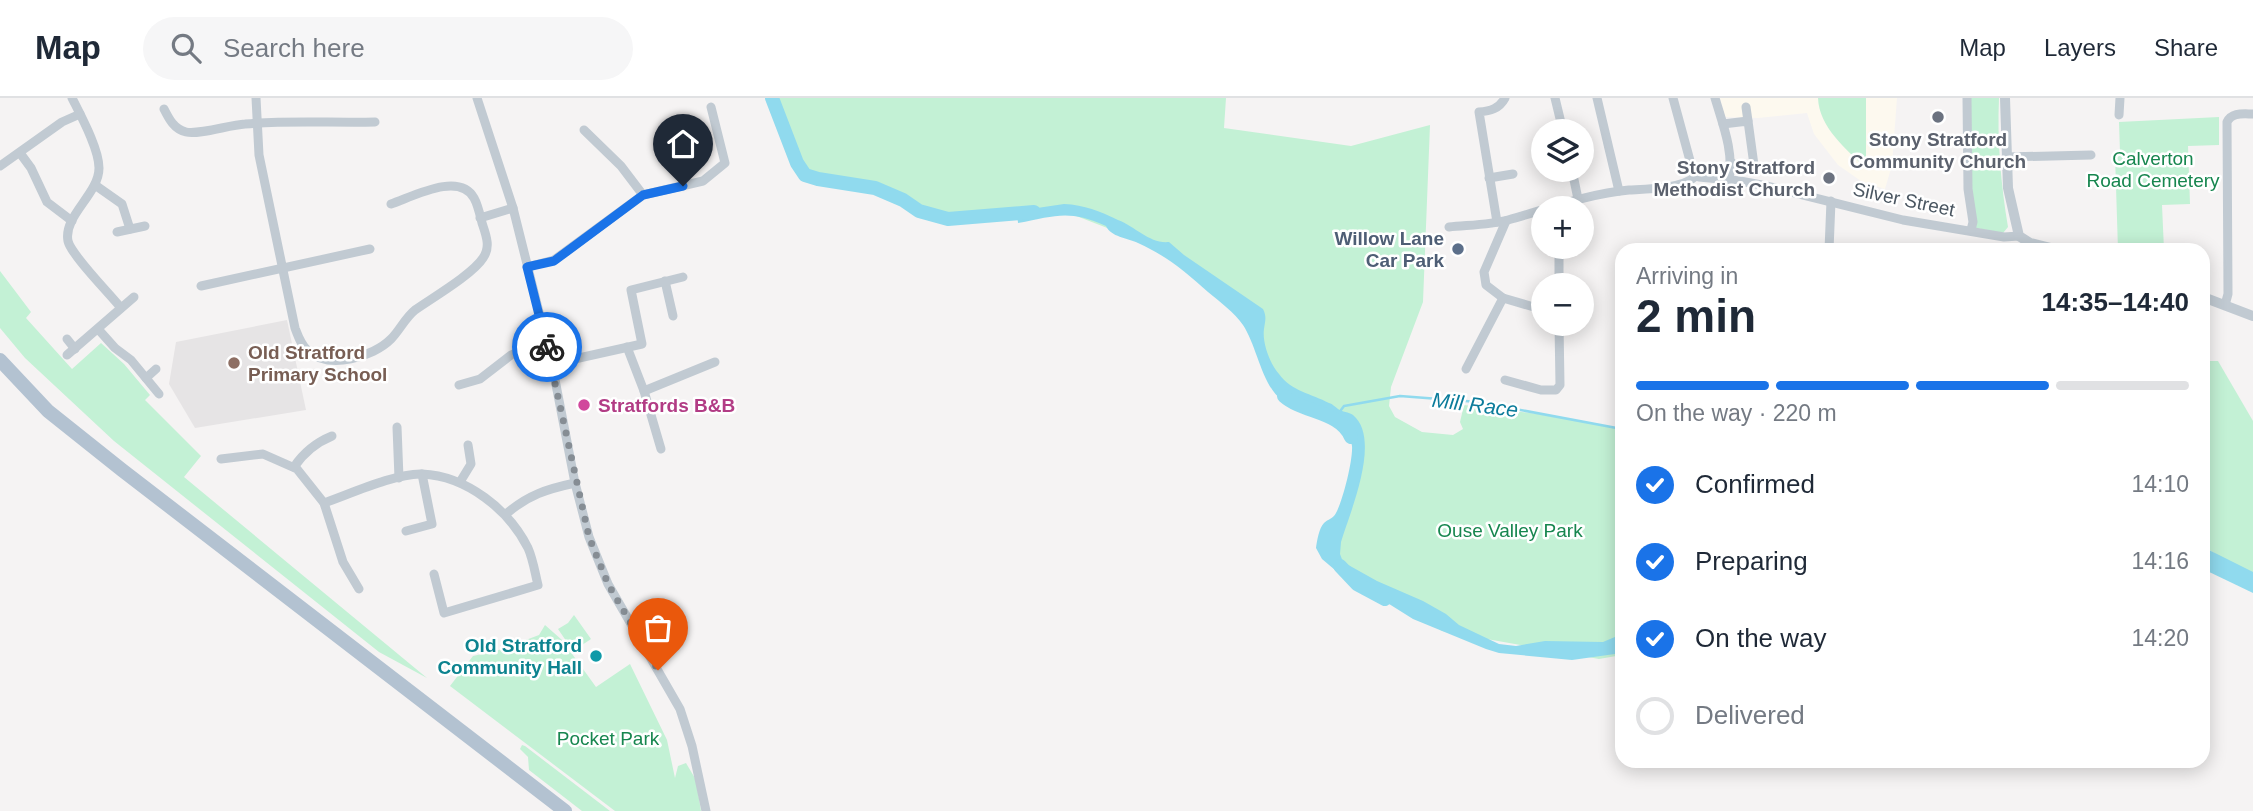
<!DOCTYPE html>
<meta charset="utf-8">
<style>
:root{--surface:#fff;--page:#f6f6f7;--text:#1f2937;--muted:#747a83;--line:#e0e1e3;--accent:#1a73e8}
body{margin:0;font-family:Helvetica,sans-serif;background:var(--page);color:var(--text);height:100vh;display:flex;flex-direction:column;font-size:26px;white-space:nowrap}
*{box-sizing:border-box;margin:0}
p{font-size:23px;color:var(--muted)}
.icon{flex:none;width:38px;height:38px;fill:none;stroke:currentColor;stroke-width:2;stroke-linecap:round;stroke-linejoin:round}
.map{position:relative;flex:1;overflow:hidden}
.details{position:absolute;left:1615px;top:145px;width:595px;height:525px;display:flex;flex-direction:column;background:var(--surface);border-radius:21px;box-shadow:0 4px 18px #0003}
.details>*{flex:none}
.buttons{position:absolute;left:1531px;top:21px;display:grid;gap:14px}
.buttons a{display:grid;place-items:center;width:63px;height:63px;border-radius:50%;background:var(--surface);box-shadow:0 4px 18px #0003;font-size:35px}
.pin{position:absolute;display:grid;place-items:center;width:60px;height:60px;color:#fff;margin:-72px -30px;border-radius:50% 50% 50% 0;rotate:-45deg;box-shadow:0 0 7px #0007}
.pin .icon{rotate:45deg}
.courier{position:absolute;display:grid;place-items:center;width:70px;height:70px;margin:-35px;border:5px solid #1a73e8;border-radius:50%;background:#fff;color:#222;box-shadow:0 2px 9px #0007}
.summary em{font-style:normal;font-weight:800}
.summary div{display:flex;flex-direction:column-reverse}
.summary{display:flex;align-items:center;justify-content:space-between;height:119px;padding:0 21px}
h1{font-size:46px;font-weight:800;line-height:52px}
.bar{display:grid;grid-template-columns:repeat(4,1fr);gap:10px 7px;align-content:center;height:84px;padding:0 21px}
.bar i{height:9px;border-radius:5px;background:var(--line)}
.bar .current{background:var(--accent)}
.bar p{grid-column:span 4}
ol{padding:0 21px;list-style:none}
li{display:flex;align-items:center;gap:21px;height:77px}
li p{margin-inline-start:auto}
li .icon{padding:7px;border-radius:50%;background:var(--accent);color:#fff;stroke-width:4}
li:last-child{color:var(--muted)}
li i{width:38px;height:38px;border:4px solid var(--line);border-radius:50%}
header{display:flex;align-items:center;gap:42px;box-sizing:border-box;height:98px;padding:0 35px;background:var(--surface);border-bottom:2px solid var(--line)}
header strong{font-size:33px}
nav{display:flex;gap:38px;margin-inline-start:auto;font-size:24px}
.search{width:490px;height:63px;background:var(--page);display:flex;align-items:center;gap:18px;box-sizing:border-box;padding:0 24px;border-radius:38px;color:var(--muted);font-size:26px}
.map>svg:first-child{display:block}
.commercial{fill:#fdf9ef}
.education{fill:#e6e4e5}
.green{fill:#c3f1d5}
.water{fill:#90daee}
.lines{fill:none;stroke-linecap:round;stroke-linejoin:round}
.stream{stroke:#90daee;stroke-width:2.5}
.river{stroke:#90daee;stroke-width:14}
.minor{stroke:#c1cad2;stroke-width:9}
.tertiary{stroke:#c1cad2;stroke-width:10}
.primary{stroke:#b3c2d1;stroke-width:14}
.done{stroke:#868d94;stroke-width:7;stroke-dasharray:0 12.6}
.route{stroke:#1a73e8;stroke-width:9}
.worship-dot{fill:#6b7280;stroke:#fff;stroke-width:2.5}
.service-dot{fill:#5c6f8a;stroke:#fff;stroke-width:2.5}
.education-dot{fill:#8d6e63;stroke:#fff;stroke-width:2.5}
.hotel-dot{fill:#d1479c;stroke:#fff;stroke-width:2.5}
.culture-dot{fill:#0f9aa8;stroke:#fff;stroke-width:2.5}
.labels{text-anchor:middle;stroke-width:5;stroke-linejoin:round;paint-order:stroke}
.worship-label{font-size:19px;font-weight:bold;fill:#5b616d;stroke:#fff}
.park-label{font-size:19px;fill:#17864f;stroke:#fff}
.street-label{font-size:19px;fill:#4a5661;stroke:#fff}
.service-label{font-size:19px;font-weight:bold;fill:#4e5e75;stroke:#fff;text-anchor:end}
.education-label{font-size:19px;font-weight:bold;fill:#785e54;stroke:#fff;text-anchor:start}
.hotel-label{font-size:19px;font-weight:bold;fill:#b23c85;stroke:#fff;text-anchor:start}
.culture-label{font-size:19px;font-weight:bold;fill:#0d838f;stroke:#fff;text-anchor:end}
.water-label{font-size:21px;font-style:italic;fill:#0c7c9b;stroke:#fff}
</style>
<header>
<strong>Map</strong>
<div class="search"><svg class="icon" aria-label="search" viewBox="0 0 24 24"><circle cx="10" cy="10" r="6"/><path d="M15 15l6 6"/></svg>Search here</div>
<nav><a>Map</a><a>Layers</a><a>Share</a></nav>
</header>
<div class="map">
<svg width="2253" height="713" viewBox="0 0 2253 713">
<rect width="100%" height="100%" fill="#f5f3f3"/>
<polygon class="commercial" points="1720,0 1897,0 1892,67 1885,91 1861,83 1838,67 1814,36 1807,15 1758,20 1725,19"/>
<polygon class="education" points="287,222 306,312 195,330 169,286 176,244"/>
<g class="green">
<polygon points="773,0 1226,0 1224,30 1351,48 1430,27 1423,204 1391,289 1389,308 1395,319 1422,334 1453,337 1463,331 1460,324 1464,307 1538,316 1622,331 1622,557 1599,561 1442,533 1333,464 1361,337 1357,325 1281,292 1238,217 1164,152 1066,114 959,121 806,71 784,37"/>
<path d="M1818,0H1866V70C1846,51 1819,29 1818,0Z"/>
<path d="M1970,0H1999C1997,43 2001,87 2008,129L2003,135L1976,130L1972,92Z"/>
<polygon points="2219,19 2219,47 2188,48 2190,106 2162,107 2164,152 2118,152 2115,57 2120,54 2119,24"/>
<polygon points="0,173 31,214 26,220 72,271 101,245 124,266 150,297 145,302 201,358 184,379 427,580 379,554 114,343 25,260 0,230"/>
<polygon points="2203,263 2218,263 2253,323 2253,479 2203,448"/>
<polygon points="574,517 591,541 573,553 558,531 568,525"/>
<polygon points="545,527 562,542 596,589 630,566 667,642 675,680 678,668 686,665 696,682 701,713 615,713 450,588 473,558 499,552 539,537"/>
<polygon points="522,647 525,648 610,713 582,713 529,672 528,659 520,651"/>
</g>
<g class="water">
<path d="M1064,106C1085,107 1099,113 1118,122C1136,129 1150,146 1169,144L1184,157L1263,211C1267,219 1265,223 1264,231C1262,245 1270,266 1279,276C1291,293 1312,296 1329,305C1333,306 1335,309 1338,311C1342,314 1349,314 1353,317C1382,341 1350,414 1341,444L1340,456L1343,464L1377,483L1423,503L1446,516L1459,527L1499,546L1516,548L1545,543L1603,544L1622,536V555L1572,562L1499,555L1486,551L1413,521L1335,472L1322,461L1316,450C1317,443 1319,430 1324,425C1328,421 1333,421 1336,415C1343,402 1353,362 1352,348C1349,326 1327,312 1308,307C1298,305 1292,310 1282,302C1262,288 1257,248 1243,227C1234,214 1220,204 1208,194C1186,174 1165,157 1138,145C1127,140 1111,139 1106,128C1068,111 1056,118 1018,125L1017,113Z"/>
<polygon points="2203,449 2253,474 2253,495 2203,471"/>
</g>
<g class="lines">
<polyline class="stream" points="1341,312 1344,308 1400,298 1478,304 1622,331"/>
<g class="river">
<polyline points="772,0 797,65 805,77 818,81 875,90 903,102 919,113 948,121 1034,114"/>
<path d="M1284,298C1303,315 1340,313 1351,339"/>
<polyline points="1340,468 1357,486 1385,501"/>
</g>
<g class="minor">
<path d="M72,0C81,18 99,51 99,70C99,96 63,118 68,143C71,157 111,197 121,210"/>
<path d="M256,0L259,57L295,230C298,238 301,247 308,253C330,272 373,259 391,241C400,232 405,220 415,212C432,200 473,176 483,160C491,149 486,137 482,125C480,117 478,107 474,100C459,73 412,99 391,106"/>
<polyline points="477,0 513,110 552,266 575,385 589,439 608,486 680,611 692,648 706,713"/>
<polyline points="1555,0 1563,33"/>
<polyline points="1597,0 1619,93"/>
<polyline points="1673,0 1692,70 1699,79 1740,83 1767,88 1903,122 2004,139 2019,138"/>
<path d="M1715,0C1723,27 1734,54 1729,82"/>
<polyline points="1967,0 1968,91 1973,124 1971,132"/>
<polyline points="1746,9 1748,23"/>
<path d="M164,11C169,21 174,31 186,34C199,37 229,27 245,26C287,22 332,25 375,24"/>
<polyline points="2119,17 2120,0"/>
<polyline points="1723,26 1748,23 1754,67 1751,72 1745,72 1738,70 1731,64"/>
<polyline points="584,32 621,68 643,97"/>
<polyline points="20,55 31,70 47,104 72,123"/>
<polyline points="2006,59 2091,57"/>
<polyline points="0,68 62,24 80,16"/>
<polyline points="1572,72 1578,101"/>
<polyline points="1489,80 1513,76"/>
<polyline points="95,87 122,106 130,131"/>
<polyline points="480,120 513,110"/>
<polyline points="1506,123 1484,174 1486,187 1503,200 1544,212"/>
<path d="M1497,124L1479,14C1490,13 1499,11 1505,0"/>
<path d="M1449,129C1468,127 1490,127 1508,122C1548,111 1587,96 1629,92C1647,91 1682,91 1696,78"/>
<polyline points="117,134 145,128"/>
<polyline points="1559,150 1559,187"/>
<polyline points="1829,152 1831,103"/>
<polyline points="527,169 554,162 643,97 703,83 725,65 711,9"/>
<polyline points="665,183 673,218"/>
<polyline points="201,188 370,151"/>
<path d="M2225,207L2228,196L2227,24C2232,14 2243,16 2253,16"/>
<polyline points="98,231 115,250 131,262 159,296"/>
<polyline points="67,241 75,251"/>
<polyline points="627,249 644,293 715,264"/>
<polyline points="67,257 134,199"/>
<polyline points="552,266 642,246 631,192 683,179"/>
<polyline points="1466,271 1503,200"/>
<polyline points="146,280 156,271"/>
<polyline points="1505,282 1541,292 1556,292 1560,287 1559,226"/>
<polyline points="459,287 480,281 511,257 545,242"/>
<polyline points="644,293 661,351"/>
<polyline points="397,329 399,380"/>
<polyline points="221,361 263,356 297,371 324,405 343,464 359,491"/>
<path d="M294,369C304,354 315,345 332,338"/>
<polyline points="460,384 471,366 468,347"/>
<path d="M324,405C350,396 396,375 422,376C467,378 509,412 528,450C533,461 535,475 538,487L444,515L434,476"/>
<path d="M506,416C528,397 547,391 575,385"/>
<polyline points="406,433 432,426 422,376"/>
</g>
<g class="tertiary">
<polyline points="2005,0 2008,90 2019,138 2030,145 2059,152"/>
<polyline points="2203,199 2253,218"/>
</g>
<polyline class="primary" points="0,262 48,313 122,372 565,713"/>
</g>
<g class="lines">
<polyline class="done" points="547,249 589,439 608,486 658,572"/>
<polyline class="route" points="547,249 527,169 554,163 643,97 683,88"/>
</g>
<g class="worship-dot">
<circle cx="1938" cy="19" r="7"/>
<circle cx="1829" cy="80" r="7"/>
</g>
<circle class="service-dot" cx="1458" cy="151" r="7"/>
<circle class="education-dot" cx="234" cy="265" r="7"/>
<circle class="hotel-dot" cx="584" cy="307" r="7"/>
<circle class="culture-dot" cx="596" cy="558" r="7"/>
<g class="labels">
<g class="worship-label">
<text x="1938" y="48">Stony Stratford<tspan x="1938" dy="22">Community Church</tspan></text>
<text x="1815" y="76" text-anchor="end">Stony Stratford<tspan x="1815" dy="22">Methodist Church</tspan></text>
</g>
<g class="park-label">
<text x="2153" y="67">Calverton<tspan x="2153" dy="22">Road Cemetery</tspan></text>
<text x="1510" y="439">Ouse Valley Park</text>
<text x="608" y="647">Pocket Park</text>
</g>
<g class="street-label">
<text transform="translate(1904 101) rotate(12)" y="7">Silver Street</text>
</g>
<g class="service-label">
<text x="1444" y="147">Willow Lane<tspan x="1444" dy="22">Car Park</tspan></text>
</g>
<g class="education-label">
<text x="248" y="261">Old Stratford<tspan x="248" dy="22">Primary School</tspan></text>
</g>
<g class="hotel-label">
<text x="598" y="314">Stratfords B&amp;B</text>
</g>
<g class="culture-label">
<text x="582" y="554">Old Stratford<tspan x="582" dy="22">Community Hall</tspan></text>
</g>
<g class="water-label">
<text transform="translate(1475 307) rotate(7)" y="7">Mill Race</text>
</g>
</g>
</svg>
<div class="buttons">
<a><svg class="icon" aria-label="layers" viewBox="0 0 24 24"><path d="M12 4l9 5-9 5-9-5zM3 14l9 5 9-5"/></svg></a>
<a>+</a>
<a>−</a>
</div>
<div class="pin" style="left:658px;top:572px;background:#ea580c"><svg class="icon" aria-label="bag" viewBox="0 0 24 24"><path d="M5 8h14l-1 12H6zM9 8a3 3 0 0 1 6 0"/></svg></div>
<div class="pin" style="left:683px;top:88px;background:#1f2937"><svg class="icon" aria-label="home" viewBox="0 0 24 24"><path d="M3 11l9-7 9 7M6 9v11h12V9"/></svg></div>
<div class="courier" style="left:547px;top:249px"><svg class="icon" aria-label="bike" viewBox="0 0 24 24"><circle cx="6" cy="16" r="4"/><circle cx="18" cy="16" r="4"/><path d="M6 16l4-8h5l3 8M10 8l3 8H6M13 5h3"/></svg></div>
<section class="details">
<div class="summary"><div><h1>2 min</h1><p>Arriving in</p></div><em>14:35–14:40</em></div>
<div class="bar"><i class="current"></i><i class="current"></i><i class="current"></i><i></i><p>On the way · 220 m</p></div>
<ol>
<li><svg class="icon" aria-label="check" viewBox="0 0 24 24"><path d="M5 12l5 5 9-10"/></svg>Confirmed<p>14:10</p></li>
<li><svg class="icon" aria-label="check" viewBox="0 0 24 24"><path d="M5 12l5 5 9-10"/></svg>Preparing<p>14:16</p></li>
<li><svg class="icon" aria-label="check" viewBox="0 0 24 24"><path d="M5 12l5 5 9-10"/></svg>On the way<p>14:20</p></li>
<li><i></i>Delivered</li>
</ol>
</section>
</div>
